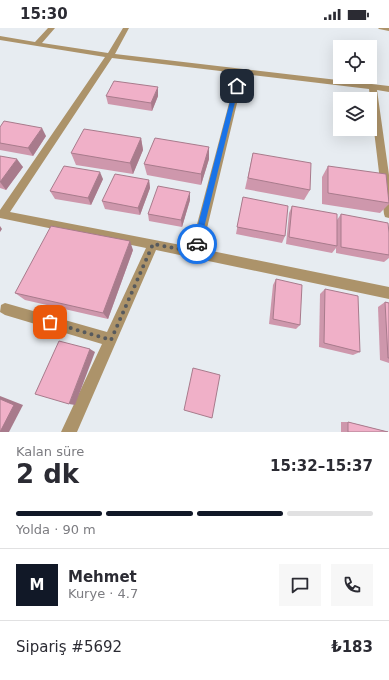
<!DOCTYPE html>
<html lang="tr">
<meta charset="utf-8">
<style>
:root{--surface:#fff;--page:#f7f7f7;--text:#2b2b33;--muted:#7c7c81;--line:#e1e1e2;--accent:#111827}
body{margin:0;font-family:"DejaVu Sans",sans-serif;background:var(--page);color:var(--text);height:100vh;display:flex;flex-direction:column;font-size:15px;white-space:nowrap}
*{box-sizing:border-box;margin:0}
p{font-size:13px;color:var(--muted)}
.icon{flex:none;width:22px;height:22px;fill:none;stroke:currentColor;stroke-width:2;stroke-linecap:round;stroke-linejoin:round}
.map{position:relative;height:404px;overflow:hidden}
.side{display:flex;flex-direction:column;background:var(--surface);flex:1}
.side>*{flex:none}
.fabs{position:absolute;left:333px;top:12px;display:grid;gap:8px}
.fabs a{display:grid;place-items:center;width:44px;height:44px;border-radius:0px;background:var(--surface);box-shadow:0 4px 16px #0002;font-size:20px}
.pin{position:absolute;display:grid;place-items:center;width:34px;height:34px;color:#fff;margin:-17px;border-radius:8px;box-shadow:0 2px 6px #0006}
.courier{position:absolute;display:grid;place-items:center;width:40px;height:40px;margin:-20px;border:3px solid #1a73e8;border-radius:50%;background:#fff;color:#222;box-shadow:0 1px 5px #0007}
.overview em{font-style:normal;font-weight:700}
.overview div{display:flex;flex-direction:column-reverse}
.overview{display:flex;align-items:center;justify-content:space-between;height:68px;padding:0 16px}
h1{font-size:26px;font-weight:700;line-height:30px}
.bar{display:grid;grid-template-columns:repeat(4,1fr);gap:6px 4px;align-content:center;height:48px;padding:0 16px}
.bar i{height:5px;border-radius:3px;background:var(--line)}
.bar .selected{background:var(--accent)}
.bar p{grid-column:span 4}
.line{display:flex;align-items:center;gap:10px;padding:0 16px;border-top:1px solid var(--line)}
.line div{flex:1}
.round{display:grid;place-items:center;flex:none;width:42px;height:42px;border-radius:0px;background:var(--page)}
.status{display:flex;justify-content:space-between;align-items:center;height:28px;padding:0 20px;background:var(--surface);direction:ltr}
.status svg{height:11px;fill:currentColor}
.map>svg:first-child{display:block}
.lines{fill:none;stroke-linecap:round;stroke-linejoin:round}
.minor{fill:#ac936a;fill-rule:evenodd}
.wall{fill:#ce97ac}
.shaded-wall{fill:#a87b8c}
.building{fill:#f0b0c8;stroke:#a87b8c}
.route{fill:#1a73e8}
.done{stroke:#575a5d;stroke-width:4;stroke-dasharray:0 7.2}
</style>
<div class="status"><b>15:30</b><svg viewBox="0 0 49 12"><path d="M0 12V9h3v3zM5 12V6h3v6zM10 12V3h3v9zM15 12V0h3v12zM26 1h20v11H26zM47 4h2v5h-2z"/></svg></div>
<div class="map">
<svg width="389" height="404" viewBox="0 0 389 404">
<rect width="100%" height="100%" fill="#e7ecf1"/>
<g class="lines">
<g class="minor">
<path d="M48,0H55L42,15L108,25L123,0H129L115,26L389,58V64L377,62L389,147V190L385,189L384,186L369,61L244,46L202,221L389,259V271L156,222L77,404H61L102,316L5,287L0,284L1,277L5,275L107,304L146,220L0,190V182L105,29L0,12V8L35,14ZM112,30L237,45L191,219L10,184Z"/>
<polygon points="378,0 389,0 389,3 379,1"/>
</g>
</g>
<g class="wall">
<polygon points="106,68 158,68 152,83 108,76"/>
<polygon points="0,99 46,108 33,128 0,122"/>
<polygon points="141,110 143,122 133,146 76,137 71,125"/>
<polygon points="209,119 209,131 201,157 147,147 144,136"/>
<polygon points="253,125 310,162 304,172 245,161"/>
<polygon points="0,128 23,139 6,162 0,160"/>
<polygon points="328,138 389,173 389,176 380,185 322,176 322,149"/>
<polygon points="103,151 91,177 55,171 50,163"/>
<polygon points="149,152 150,160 140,187 105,181 102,173"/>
<polygon points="243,169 285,208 282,215 236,206"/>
<polygon points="190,172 182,199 149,193 148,186"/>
<polygon points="292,178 337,192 341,186 389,205 389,230 384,234 336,225 336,220 332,225 286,216 289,185"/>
<polygon points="133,222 108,291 25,272 15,265"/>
<polygon points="276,251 300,297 296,301 269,296 273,257"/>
<polygon points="325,261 360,324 353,327 319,319 320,266"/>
<polygon points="385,274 389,275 389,335 380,332 378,279"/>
<polygon points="341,394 348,394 388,404 341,404"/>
</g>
<g class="shaded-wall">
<polygon points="158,59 158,68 152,83 151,75"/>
<polygon points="42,100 46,108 33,128 28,120"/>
<polygon points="141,110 143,122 133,146 130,135"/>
<polygon points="209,119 209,131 201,157 201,146"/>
<polygon points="17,131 23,139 6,162 0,154"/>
<polygon points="100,144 103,151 91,177 88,170"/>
<polygon points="149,152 150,160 140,187 138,180"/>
<polygon points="190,164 190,172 182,199 181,192"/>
<polygon points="0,198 2,201 0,204"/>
<polygon points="130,213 133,222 108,291 103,285"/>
<polygon points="90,321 95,324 75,377 69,376"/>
<polygon points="0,368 23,377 9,404 0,404"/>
</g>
<g class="building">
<polygon points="114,53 158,59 151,75 106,68"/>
<polygon points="4,93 42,100 28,120 0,115 0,99"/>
<polygon points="84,101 141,110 130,135 71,125"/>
<polygon points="155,110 209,119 201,146 144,136"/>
<polygon points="253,125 311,135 310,162 248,150"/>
<polygon points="0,128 17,131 0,154"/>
<polygon points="64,138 100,144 88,170 50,163"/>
<polygon points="328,138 386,146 389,175 328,165"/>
<polygon points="115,146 149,152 138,180 102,173"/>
<polygon points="158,158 190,164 181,192 148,186"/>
<polygon points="243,169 288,178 285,208 237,199"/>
<polygon points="292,178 337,186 337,218 289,209"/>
<polygon points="341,186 388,195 389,205 389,227 341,219"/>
<polygon points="51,198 130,213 103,285 15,265"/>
<polygon points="276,251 302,257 300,297 273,291"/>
<polygon points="325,261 358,268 360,324 324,315"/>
<polygon points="385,274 389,275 389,330 388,330"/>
<polygon points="59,313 90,321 69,376 35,366"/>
<polygon points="193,340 220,347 212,390 184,382"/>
<polygon points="0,371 14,377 0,404"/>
<polygon points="348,394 388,404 348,404"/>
</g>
<polygon class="route" points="237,57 239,58 200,216 197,219 193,216 234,58"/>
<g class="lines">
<polyline class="done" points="50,294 111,312 153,216 195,224 197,216"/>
</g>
</svg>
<div class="fabs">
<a><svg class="icon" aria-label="locate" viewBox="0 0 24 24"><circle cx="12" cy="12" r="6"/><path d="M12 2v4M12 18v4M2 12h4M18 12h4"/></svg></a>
<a><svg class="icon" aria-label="layers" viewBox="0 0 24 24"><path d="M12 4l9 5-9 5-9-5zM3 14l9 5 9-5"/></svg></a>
</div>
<div class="pin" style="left:50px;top:294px;background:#ea580c"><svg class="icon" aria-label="bag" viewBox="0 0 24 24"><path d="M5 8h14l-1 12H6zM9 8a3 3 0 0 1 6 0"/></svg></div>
<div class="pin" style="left:237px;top:58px;background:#1f2937"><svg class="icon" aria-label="home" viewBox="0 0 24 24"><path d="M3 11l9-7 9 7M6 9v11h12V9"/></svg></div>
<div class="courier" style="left:197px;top:216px"><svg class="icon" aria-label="car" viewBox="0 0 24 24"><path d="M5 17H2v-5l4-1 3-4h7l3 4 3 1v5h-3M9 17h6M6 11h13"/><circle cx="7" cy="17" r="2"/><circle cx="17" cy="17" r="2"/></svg></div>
</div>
<section class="side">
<div class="overview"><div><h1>2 dk</h1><p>Kalan süre</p></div><em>15:32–15:37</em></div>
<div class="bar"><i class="selected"></i><i class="selected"></i><i class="selected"></i><i></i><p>Yolda · 90 m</p></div>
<div class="line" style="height:72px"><b class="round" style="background:var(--accent);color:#fff">M</b><div><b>Mehmet</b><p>Kurye · 4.7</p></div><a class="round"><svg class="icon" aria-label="chat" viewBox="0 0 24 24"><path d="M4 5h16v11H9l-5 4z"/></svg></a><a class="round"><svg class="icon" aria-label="phone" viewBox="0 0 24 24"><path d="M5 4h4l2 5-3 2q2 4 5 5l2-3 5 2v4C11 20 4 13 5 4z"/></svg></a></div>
<div class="line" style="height:52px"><div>Sipariş #5692</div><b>₺183</b></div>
</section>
